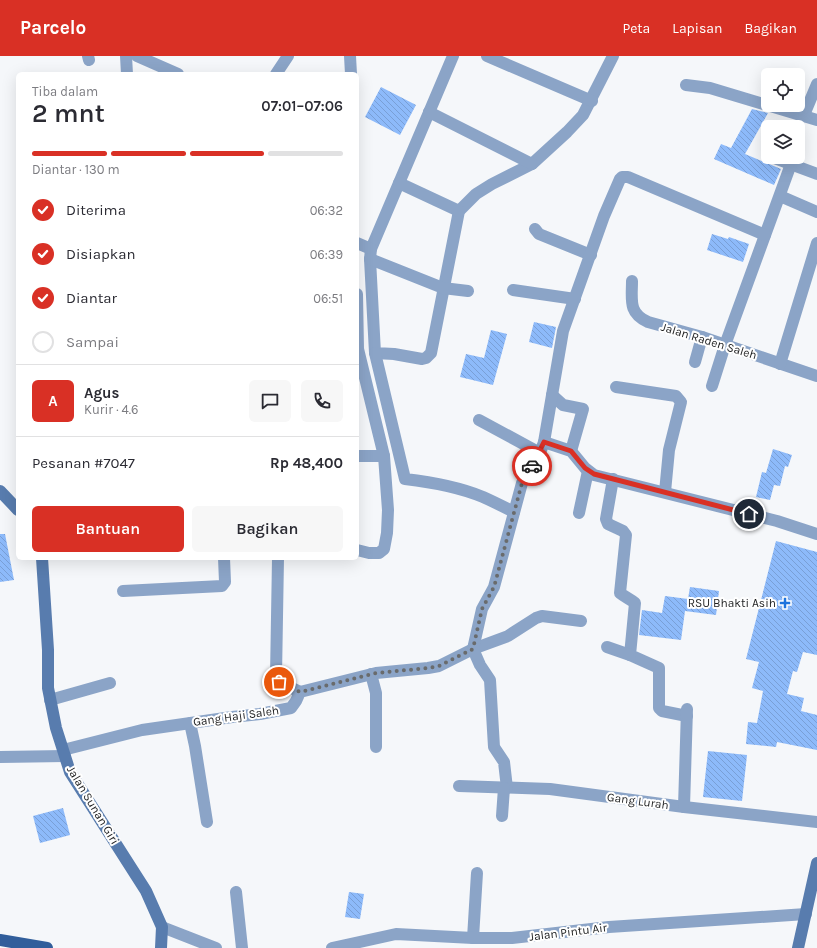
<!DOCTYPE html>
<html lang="id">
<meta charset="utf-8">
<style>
:root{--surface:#fff;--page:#f7f7f7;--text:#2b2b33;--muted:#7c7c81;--line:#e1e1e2;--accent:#d93025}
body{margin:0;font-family:Karla,sans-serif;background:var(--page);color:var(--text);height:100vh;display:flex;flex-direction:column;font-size:15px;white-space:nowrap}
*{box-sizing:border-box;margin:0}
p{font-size:13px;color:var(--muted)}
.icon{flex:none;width:22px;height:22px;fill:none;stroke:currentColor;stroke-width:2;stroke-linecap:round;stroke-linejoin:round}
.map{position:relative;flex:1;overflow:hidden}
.sheet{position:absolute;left:16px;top:16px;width:343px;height:488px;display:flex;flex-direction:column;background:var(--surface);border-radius:6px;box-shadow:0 4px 16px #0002}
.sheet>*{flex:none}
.controls{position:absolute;left:761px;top:12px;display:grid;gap:8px}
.controls a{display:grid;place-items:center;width:44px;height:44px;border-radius:6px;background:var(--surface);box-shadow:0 4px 16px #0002;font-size:20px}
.pin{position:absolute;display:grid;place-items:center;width:34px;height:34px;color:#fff;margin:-17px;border:2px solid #fff;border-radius:50%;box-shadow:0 1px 4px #0007}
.courier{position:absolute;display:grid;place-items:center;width:40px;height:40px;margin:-20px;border:3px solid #d93025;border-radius:50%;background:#fff;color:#222;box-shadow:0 1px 5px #0007}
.summary em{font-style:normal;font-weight:600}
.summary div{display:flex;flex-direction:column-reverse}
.summary{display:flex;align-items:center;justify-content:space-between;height:68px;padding:0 16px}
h1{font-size:26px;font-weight:600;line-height:30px}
.bar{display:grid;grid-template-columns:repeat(4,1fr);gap:6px 4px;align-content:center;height:48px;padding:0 16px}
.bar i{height:5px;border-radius:3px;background:var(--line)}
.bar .on{background:var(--accent)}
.bar p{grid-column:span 4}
.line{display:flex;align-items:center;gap:10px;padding:0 16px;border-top:1px solid var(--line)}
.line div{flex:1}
.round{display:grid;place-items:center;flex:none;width:42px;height:42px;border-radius:6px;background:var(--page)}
ol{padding:0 16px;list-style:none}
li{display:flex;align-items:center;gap:12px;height:44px}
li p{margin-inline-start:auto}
li .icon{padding:4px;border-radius:50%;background:var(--accent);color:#fff;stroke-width:4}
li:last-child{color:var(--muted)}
li i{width:22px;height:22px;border:2px solid var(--line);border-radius:50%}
.primary-button{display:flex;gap:8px;margin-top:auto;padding:8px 16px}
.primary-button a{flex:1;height:46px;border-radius:6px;background:var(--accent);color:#fff;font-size:16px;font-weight:600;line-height:46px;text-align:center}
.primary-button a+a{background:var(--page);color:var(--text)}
header{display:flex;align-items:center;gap:24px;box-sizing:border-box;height:56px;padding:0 20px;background:var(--accent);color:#fff}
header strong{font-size:19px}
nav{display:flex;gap:22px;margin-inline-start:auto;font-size:14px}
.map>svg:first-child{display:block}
.building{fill:url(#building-back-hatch)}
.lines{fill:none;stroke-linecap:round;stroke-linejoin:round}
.street{stroke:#8ba4c7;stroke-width:12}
.secondary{stroke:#587cae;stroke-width:12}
.primary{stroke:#315e9b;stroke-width:12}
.done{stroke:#696b6c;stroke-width:4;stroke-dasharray:0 7.2}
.route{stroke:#d93025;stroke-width:5}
.poi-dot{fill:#1d73dd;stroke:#fff;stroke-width:1.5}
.labels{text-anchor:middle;stroke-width:4;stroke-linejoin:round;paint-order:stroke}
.street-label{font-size:12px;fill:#1e1f20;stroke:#fff}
.poi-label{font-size:12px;fill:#1e1f20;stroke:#fff;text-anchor:end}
</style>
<header>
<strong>Parcelo</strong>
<nav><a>Peta</a><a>Lapisan</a><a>Bagikan</a></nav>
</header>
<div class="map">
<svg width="817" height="892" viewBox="0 0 817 892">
<defs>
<pattern id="building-back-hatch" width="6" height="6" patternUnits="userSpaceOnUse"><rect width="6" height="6" fill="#8dbafa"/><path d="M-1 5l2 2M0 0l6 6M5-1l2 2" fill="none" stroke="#799fd6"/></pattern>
</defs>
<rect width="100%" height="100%" fill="#f5f7fa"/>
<g class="building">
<polygon points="381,31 416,49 400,79 365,61"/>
<polygon points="752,53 768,57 745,98 781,113 774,129 714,103 721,88 731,92"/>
<polygon points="712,178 728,183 729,181 749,188 743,206 707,194"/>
<polygon points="534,266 556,271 552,292 529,286"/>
<polygon points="491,274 507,278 493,329 460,321 466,298 484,302"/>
<polygon points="773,393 792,399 788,411 785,410 780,430 774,429 770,444 756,441 762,416 766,417"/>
<polygon points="0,478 5,478 14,524 0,526"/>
<polygon points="776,485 817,496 817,599 803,596 797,616 793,615 787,638 804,642 801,655 817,659 817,694 777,686 776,691 746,688 748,666 757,667 763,635 752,632 759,606 746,603"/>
<polygon points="690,531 719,535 716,559 685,555 681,584 639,579 642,554 662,557 665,540 688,543"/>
<polygon points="708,695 747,699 742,745 703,741"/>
<polygon points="63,752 70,779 40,787 33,760"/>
<polygon points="349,836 364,838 360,863 345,861"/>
</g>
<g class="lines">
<g class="street">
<polyline points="88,0 89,4"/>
<polyline points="126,0 127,18"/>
<polyline points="137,0 178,18"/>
<polyline points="350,0 351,18"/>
<polyline points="453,0 371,193 370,203 375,297 394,298 422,303 426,302 431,297 459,155 476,138 492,128 532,108 567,76 583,59 613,0"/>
<polyline points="487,0 592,45"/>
<polyline points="276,18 288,0"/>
<polyline points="686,29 710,32 817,64"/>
<polyline points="429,56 532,108"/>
<polyline points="804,59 817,28"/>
<polyline points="774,102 817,118"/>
<polyline points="399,127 459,155"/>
<polyline points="780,140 817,156"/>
<polyline points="535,173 539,178 591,199"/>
<polyline points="357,187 371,193"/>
<polyline points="370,203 443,232 468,235"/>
<path d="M632,225C632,244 628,257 648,266L702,281L817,320"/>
<polyline points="513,234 575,243"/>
<polyline points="357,238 358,293 384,400 388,454 387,477 384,493 379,497 369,497 357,494"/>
<path d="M375,297L405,423C431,426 459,431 483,441C494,446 504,451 514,456"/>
<polyline points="695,306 702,281"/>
<polyline points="780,308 817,187"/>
<polyline points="712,330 725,289 791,108"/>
<polyline points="616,331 676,340 681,346 669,394 665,436"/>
<polyline points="552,339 563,349 583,353 571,395"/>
<polyline points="479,364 540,397"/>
<polyline points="544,386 571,395 585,412 594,419 777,465 817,478"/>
<polyline points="357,400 384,400"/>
<path d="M613,423L606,463L608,468L623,475L626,479L620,537C625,541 630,543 635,547L630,599L659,612V652L662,655L687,660"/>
<polyline points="579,457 588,415"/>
<polyline points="278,502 276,620 279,626 300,636"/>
<polyline points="123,535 222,530 225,526 224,502"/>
<polyline points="607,591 630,599"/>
<polyline points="371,618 376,637 376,691"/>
<polyline points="50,644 110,627"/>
<polyline points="190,667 195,690 207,766"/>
<polyline points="63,694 142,674 232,661 260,658 291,652 296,645 300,636 376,617 428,612 439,610 473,593 508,580 536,562 542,560 581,565"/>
<polyline points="0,701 65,700"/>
<polyline points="459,730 550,733 684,751 817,766"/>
<polyline points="507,732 504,706 494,691 490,624 480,609 473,593 482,553 494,531 522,427 540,397 544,386 563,275 604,160 620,123 622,121 628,121 765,179"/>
<polyline points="684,751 687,653"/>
<polyline points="502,760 504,732"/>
<polyline points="236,836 242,892"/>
<polyline points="162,871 216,892"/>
<polyline points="473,882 477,817"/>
<polyline points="332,892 396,878 473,882 512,882 609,871 806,858"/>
</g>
<g class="secondary">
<polyline points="0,435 18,454"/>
<polyline points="42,502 48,594 48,632 56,672 70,716 146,835 162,871 161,892"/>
<polyline points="798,892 817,807"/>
</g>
<polyline class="primary" points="0,884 47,892"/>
</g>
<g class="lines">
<polyline class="done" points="279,626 300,636 376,617 428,612 439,610 473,593 482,553 494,531 522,427 532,410"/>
<polyline class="route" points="532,410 544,386 571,395 585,412 594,418 749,458"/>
</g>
<path class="poi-dot" d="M783 541h4v4h4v4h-4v4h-4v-4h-4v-4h4z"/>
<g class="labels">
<g class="street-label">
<text transform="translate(709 285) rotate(17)" y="4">Jalan Raden Saleh</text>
<text transform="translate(236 660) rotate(-8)" y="4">Gang Haji Saleh</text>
<text transform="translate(638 745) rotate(8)" y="4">Gang Lurah</text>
<text transform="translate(93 749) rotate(59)" y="4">Jalan Sunan Giri</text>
<text transform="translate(568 876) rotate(-7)" y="4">Jalan Pintu Air</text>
</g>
<g class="poi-label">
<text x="776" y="551">RSU Bhakti Asih</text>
</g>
</g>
</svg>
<div class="controls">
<a><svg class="icon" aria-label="locate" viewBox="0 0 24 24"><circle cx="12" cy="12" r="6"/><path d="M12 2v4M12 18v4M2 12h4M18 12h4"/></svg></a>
<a><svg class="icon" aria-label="layers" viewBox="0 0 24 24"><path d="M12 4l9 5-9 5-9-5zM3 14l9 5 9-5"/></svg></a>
</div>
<div class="pin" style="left:279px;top:626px;background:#ea580c"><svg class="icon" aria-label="bag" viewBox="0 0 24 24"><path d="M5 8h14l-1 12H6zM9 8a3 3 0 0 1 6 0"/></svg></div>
<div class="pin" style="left:749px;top:458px;background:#1f2937"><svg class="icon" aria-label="home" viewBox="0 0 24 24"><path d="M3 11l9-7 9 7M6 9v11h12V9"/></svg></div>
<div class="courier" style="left:532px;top:410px"><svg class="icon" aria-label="car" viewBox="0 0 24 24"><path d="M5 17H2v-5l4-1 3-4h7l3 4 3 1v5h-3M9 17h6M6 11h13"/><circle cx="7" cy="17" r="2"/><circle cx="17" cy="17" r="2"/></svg></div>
<section class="sheet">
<div class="summary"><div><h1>2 mnt</h1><p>Tiba dalam</p></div><em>07:01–07:06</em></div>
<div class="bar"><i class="on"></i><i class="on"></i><i class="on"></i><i></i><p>Diantar · 130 m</p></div>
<ol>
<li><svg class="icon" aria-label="check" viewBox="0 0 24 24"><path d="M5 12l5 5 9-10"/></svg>Diterima<p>06:32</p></li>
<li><svg class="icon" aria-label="check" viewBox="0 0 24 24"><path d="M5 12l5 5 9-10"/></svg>Disiapkan<p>06:39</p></li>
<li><svg class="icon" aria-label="check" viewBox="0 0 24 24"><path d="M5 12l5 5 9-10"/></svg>Diantar<p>06:51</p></li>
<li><i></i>Sampai</li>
</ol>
<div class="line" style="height:72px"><b class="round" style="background:var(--accent);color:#fff">A</b><div><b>Agus</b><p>Kurir · 4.6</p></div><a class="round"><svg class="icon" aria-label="chat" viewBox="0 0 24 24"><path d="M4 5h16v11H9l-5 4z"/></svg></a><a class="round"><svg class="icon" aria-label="phone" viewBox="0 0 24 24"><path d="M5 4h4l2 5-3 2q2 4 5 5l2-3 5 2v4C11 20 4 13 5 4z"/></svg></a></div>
<div class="line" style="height:52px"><div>Pesanan #7047</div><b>Rp 48,400</b></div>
<div class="primary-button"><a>Bantuan</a><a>Bagikan</a></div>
</section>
</div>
